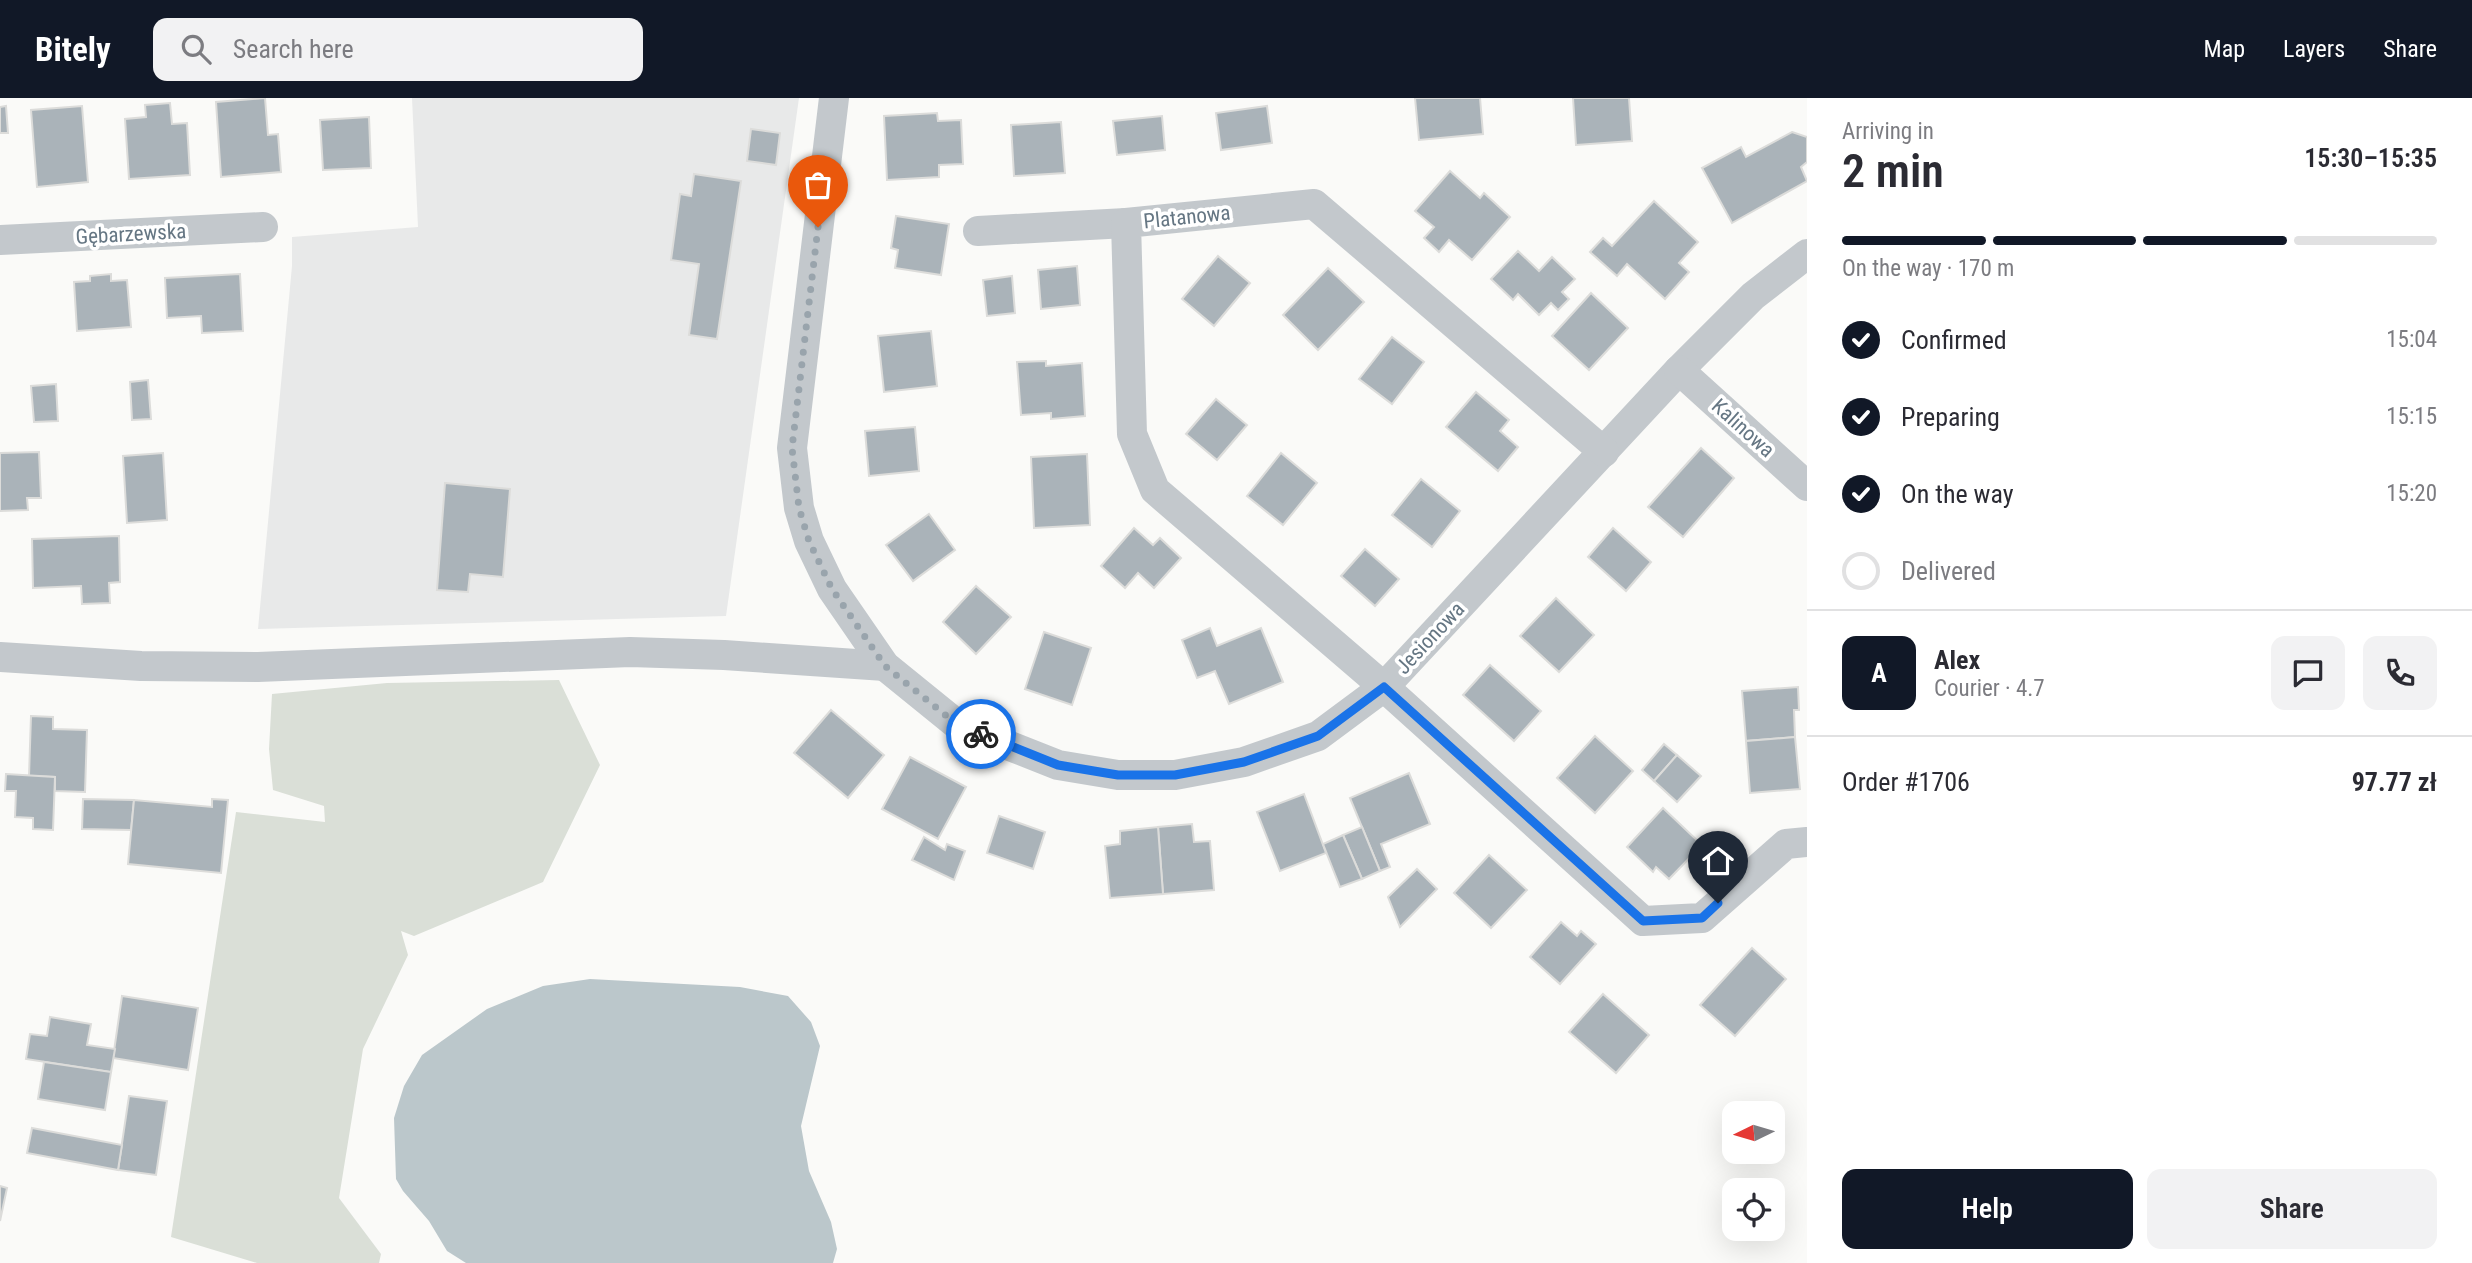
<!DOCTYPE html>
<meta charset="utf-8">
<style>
:root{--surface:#fff;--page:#f2f2f3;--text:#2b2b33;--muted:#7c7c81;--line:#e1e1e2;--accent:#111827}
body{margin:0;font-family:"Roboto Condensed",sans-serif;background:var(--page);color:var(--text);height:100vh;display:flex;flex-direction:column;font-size:26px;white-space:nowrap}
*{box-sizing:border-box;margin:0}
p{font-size:23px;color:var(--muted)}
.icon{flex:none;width:38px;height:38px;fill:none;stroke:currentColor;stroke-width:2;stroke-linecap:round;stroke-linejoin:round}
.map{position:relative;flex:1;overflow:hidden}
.sheet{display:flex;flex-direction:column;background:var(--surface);width:665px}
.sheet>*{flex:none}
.needle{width:46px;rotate:265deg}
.controls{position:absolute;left:1722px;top:1003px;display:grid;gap:14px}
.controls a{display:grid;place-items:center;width:63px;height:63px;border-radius:14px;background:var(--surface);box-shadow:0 7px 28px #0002;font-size:35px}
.pin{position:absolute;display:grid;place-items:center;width:60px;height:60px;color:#fff;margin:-72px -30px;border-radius:50% 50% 50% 0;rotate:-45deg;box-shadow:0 0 7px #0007}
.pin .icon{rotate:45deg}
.courier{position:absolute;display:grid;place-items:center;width:70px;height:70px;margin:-35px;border:5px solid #1a73e8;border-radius:50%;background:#fff;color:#222;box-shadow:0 2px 9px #0007}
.summary em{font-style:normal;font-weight:600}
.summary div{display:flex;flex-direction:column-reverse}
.summary{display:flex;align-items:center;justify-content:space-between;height:119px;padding:0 35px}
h1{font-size:46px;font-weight:600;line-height:52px}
.bar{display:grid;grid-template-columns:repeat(4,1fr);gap:10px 7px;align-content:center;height:84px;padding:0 35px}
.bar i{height:9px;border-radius:5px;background:var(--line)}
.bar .active{background:var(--accent)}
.bar p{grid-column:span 4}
.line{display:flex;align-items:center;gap:18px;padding:0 35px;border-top:2px solid var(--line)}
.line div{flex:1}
.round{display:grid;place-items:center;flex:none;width:74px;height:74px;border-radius:14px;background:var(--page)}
ol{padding:0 35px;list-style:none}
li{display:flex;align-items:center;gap:21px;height:77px}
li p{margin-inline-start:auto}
li .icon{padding:7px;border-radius:50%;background:var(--accent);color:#fff;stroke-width:4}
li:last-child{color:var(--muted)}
li i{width:38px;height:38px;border:4px solid var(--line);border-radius:50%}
.primary-button{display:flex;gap:14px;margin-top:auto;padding:14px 35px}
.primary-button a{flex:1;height:80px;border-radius:14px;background:var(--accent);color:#fff;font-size:28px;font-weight:600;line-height:80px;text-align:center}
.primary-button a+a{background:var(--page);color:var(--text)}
header{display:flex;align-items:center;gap:42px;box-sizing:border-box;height:98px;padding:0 35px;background:var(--accent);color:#fff}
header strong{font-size:33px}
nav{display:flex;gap:38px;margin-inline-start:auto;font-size:24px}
.search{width:490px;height:63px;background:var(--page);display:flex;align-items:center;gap:18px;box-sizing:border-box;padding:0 24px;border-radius:14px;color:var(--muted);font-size:26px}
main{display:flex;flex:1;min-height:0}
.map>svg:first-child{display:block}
.built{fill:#e8e9e9}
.green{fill:#dadfd7}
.water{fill:#bbc7cb}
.building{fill:#aab3b9;stroke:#dcdcda;stroke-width:2}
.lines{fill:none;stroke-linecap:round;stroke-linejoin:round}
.street{stroke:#c3c8cc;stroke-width:30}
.done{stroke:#99a4ac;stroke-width:7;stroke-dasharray:0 12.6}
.route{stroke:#1a73e8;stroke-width:9}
.labels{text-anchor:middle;stroke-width:7;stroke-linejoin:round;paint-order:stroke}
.street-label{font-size:21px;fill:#657683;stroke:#fff}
</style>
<header>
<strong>Bitely</strong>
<div class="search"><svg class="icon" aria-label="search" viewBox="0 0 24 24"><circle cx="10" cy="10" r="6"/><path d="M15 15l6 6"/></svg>Search here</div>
<nav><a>Map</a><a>Layers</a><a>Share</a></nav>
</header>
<main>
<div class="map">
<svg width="1807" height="1165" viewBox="0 0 1807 1165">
<rect width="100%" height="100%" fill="#fafaf8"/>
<polygon class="built" points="412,0 799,0 726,518 258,531 292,168 292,139 418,129"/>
<polygon class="green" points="559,582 600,667 543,784 414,838 401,833 408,857 363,951 339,1100 381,1156 379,1165 257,1165 171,1139 236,714 325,724 324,708 273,692 269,651 272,596 387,585"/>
<polygon class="water" points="590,881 740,889 788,898 811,924 820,948 801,1028 809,1073 831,1124 837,1151 833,1165 466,1165 447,1153 429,1123 403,1093 396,1081 394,1020 404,988 422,957 487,911 543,888"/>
<g class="building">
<polygon points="265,0 268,37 278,36 281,74 221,79 216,4"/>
<polygon points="1415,0 1480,0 1483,36 1419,42"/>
<polygon points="1573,0 1629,0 1632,43 1576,47"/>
<polygon points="170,5 172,26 187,25 190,77 129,81 125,21 146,19 145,7"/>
<polygon points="6,8 8,35 0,35 0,9"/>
<polygon points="82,8 88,84 37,89 31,12"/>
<polygon points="1267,8 1272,45 1221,52 1216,15"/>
<polygon points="937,15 938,23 961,22 963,66 939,67 939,79 887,82 884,18"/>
<polygon points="1162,18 1165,52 1117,57 1113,23"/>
<polygon points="369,19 371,70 323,72 320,22"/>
<polygon points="1061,24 1065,75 1014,78 1011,27"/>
<polygon points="751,31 780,35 776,67 747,63"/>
<polygon points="1792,34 1807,39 1807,64 1801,69 1807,83 1732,125 1702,70 1741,49 1746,59"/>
<polygon points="1450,73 1480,100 1484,95 1510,119 1472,162 1449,142 1439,154 1424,140 1434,129 1415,113"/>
<polygon points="694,76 741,83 717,241 689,237 699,166 671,162 680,96 691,98"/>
<polygon points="1654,103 1698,144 1679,165 1689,174 1665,201 1627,166 1617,178 1590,154 1603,140 1612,148"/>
<polygon points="896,118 949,126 941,177 895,170 898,152 891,150"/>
<polygon points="1518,153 1539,173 1552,159 1575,181 1562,194 1569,201 1558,212 1551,205 1539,217 1518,196 1513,202 1491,181"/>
<polygon points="1218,158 1250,185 1214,228 1182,201"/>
<polygon points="1077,168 1080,207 1041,211 1038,172"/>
<polygon points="1328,170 1364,204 1318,252 1283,217"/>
<polygon points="111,176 111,183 127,182 131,229 77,233 74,184 90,183 90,178"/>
<polygon points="240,176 243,233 202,235 201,218 167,220 165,180"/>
<polygon points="1012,178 1015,215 987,218 983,182"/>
<polygon points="1591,195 1628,230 1589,272 1552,238"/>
<polygon points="931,233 937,288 884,294 878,238"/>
<polygon points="1392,239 1424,264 1392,306 1359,281"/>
<polygon points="1046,263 1046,268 1082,265 1085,318 1051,321 1051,315 1021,317 1017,264"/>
<polygon points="148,282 151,321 132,322 130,284"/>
<polygon points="56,286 58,323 34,324 31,288"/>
<polygon points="1476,294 1509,322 1500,333 1518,349 1498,373 1446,329"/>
<polygon points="1216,301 1247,327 1217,362 1186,336"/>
<polygon points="915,329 919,373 869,378 865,333"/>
<polygon points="1701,350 1734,380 1683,439 1648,409"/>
<polygon points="39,354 41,400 27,400 28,412 0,413 0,355"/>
<polygon points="163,355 167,422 127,425 123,358"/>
<polygon points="1281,355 1317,385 1283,427 1247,398"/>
<polygon points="1087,356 1090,427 1034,430 1031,359"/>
<polygon points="1421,381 1460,413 1432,449 1392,417"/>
<polygon points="445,385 510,391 503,479 470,476 468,494 437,492"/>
<polygon points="929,416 955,452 913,483 886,447"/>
<polygon points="1134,430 1153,447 1160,440 1181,460 1154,490 1138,475 1125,490 1101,468"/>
<polygon points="1613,430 1651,464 1626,493 1588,459"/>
<polygon points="119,438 120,484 109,485 110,505 82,506 81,488 33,490 32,441"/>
<polygon points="1365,451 1399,481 1375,508 1341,478"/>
<polygon points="976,488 1011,519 976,556 943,524"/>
<polygon points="1556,500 1594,537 1559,574 1520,538"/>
<polygon points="1210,530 1217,548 1261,530 1283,584 1229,606 1215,573 1197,580 1182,542"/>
<polygon points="1044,534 1091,550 1072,607 1025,591"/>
<polygon points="1490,567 1541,613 1514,643 1463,597"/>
<polygon points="1798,589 1799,612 1794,612 1795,639 1746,643 1742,593"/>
<polygon points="831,612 884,657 848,700 794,655"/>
<polygon points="31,618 53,619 53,631 87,632 85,694 55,693 55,679 29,678"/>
<polygon points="1595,638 1633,673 1595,715 1557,680"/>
<polygon points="1795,639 1800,691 1750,695 1746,643"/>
<polygon points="1664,646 1677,657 1654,683 1642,672"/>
<polygon points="1677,657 1701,678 1677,704 1654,683"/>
<polygon points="910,659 966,689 938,741 882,711"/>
<polygon points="1409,675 1430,726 1381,746 1390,769 1380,773 1350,700"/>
<polygon points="6,676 55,679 53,732 33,731 33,720 15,719 16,693 5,693"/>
<polygon points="1304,696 1326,755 1280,773 1257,714"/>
<polygon points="83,701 134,702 131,732 82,731"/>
<polygon points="212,701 228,702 221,775 128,766 134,702 212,709"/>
<polygon points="1663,710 1702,747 1669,781 1656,769 1653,774 1627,749"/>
<polygon points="999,718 1045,734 1033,771 987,755"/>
<polygon points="1192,726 1194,744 1210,743 1214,792 1163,796 1158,729"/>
<polygon points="1158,729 1163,796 1110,800 1105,748 1120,746 1120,733"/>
<polygon points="1362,729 1380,773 1362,781 1343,737"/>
<polygon points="1343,737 1362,781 1340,789 1323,746"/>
<polygon points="924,739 945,752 947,746 965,753 954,782 912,762"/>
<polygon points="1489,757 1527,792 1491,830 1454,795"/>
<polygon points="1417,771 1437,791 1400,829 1388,799"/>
<polygon points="1561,824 1577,838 1581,833 1596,846 1560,886 1530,859"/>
<polygon points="1752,850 1786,881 1735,938 1700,907"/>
<polygon points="1603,896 1649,937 1616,975 1569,934"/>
<polygon points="122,898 198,910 188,972 113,960"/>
<polygon points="50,919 91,926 87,947 115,951 111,974 26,961 30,936 47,938"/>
<polygon points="44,964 111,974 105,1012 38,1001"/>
<polygon points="129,998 167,1003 156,1077 118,1072"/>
<polygon points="32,1030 122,1047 118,1072 27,1055"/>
<polygon points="0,1088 7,1090 0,1123"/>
</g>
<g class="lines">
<g class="street">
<polyline points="834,0 792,350 799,410 809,443 832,491 885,568 959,628 1058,667 1118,677 1175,677 1244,664 1318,638 1384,589 1679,272 1753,198 1807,156"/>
<polyline points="978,133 1126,125"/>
<polyline points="0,142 263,129"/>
<polyline points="1679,272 1807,388"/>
<polyline points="1604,354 1314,106 1126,125 1132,336 1155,392 1384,589 1643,823 1702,820 1786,746 1807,744"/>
<polyline points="0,559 141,568 258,569 630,554 724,557 885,568"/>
</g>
</g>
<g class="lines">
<polyline class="done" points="818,129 792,350 799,410 809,443 832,491 885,568 959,628 981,636"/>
<polyline class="route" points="981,636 1058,667 1118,677 1175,677 1244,664 1318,638 1384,589 1643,823 1702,820 1718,805"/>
</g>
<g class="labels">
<g class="street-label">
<text transform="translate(1187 119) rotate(-6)" y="7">Platanowa</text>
<text transform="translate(131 136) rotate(-3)" y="7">Gębarzewska</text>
<text transform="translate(1743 330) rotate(42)" y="7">Kalinowa</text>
<text transform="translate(1430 540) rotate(-47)" y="7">Jesionowa</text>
</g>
</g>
</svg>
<div class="controls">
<a><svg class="needle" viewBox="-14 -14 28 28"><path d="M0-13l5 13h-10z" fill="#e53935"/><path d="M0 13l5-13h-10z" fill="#7c7c81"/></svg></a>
<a><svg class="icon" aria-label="locate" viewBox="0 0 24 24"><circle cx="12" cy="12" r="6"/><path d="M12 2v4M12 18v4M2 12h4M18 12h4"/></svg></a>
</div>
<div class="pin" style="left:818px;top:129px;background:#ea580c"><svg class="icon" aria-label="bag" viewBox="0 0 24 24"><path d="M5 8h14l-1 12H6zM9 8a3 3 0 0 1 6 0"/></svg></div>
<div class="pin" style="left:1718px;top:805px;background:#1f2937"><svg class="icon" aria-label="home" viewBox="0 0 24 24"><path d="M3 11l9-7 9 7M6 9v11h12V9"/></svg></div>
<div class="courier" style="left:981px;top:636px"><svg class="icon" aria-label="bike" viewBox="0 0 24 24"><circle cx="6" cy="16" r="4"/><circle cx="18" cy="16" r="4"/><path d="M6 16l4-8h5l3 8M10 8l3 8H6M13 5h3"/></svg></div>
</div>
<section class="sheet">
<div class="summary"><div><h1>2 min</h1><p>Arriving in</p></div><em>15:30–15:35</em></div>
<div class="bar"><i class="active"></i><i class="active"></i><i class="active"></i><i></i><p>On the way · 170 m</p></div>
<ol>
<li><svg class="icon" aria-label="check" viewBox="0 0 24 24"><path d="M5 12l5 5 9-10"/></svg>Confirmed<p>15:04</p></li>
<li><svg class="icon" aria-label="check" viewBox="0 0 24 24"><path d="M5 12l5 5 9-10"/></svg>Preparing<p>15:15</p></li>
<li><svg class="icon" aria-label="check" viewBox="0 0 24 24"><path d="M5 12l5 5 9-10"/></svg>On the way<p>15:20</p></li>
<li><i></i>Delivered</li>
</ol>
<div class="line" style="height:126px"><b class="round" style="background:var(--accent);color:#fff">A</b><div><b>Alex</b><p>Courier · 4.7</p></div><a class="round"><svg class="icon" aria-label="chat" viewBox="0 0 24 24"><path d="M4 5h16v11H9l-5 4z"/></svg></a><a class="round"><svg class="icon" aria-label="phone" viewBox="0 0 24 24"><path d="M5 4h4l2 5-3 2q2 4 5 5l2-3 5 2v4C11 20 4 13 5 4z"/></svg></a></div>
<div class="line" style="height:91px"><div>Order #1706</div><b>97.77 zł</b></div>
<div class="primary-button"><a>Help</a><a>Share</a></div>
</section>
</main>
